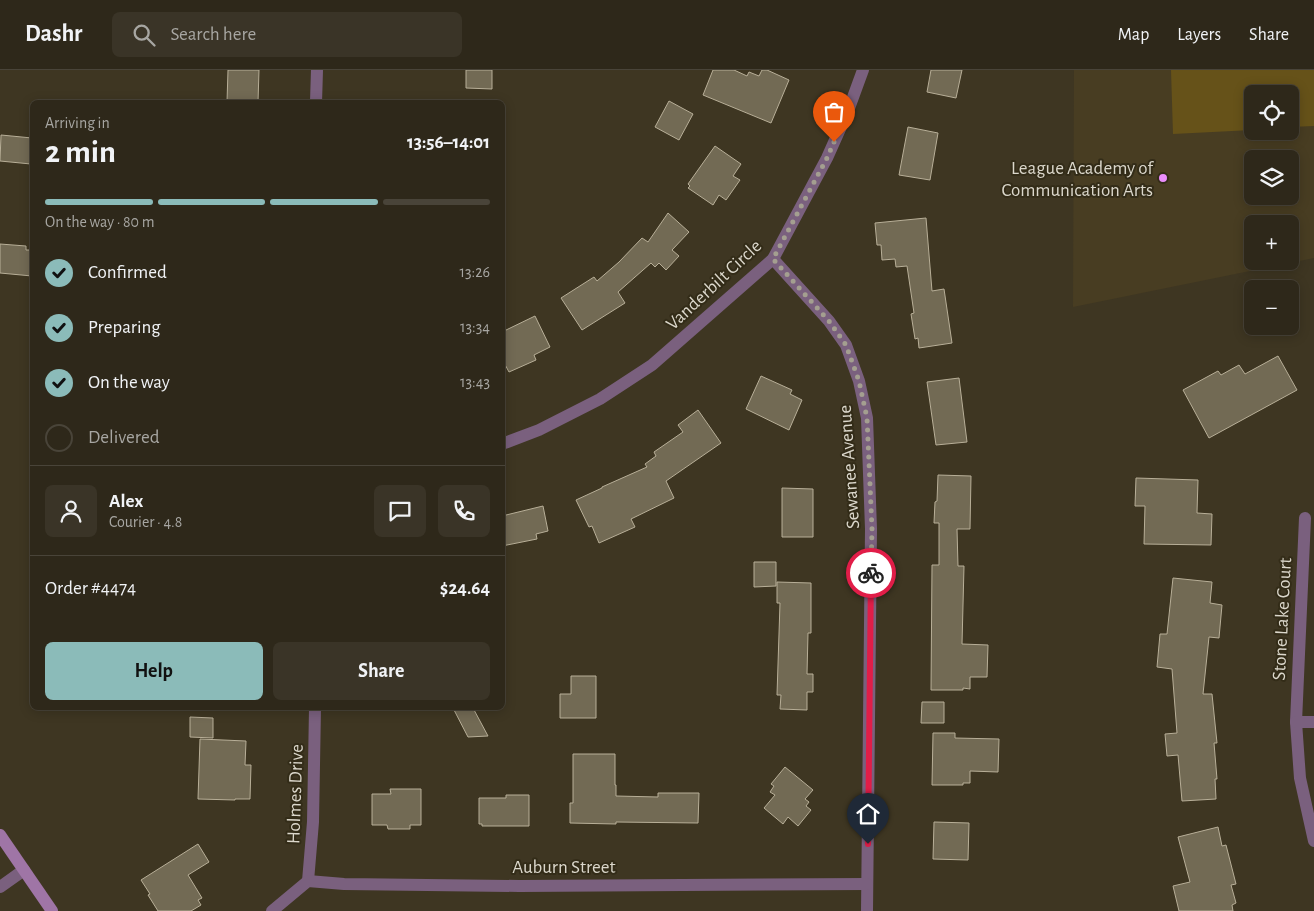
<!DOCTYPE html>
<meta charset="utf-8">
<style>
:root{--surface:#2e281a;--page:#3a3427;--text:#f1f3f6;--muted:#a7a6a2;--line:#494439;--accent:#8bbbb9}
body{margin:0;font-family:"Alegreya Sans",sans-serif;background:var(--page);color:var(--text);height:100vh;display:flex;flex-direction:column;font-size:19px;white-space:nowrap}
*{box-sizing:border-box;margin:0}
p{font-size:16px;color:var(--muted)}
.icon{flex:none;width:28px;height:28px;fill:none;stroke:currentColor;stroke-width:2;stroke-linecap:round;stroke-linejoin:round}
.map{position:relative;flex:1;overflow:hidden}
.sheet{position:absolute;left:30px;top:30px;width:475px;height:610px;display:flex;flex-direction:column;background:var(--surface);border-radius:8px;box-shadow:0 2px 12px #0003,0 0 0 1px var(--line)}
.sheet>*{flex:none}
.buttons{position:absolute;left:1244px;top:15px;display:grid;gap:10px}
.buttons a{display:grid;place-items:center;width:55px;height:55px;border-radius:8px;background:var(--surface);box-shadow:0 2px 12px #0003,0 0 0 1px var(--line);font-size:25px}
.pin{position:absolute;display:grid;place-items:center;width:42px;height:42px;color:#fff;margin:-51px -21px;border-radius:50% 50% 50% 0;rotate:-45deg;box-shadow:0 0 5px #0007}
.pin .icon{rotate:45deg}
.courier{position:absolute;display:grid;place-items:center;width:50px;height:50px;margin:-25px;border:4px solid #e11d48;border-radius:50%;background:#fff;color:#222;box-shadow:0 1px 6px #0007}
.summary em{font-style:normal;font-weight:600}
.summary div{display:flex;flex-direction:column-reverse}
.summary{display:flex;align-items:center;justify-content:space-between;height:85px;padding:0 15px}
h1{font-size:32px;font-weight:600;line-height:38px}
.bar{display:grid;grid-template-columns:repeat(4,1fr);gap:8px 5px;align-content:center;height:60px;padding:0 15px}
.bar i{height:6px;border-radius:4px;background:var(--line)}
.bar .on{background:var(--accent)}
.bar p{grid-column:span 4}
.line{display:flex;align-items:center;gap:12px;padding:0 15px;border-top:1px solid var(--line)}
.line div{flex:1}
.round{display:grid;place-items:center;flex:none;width:52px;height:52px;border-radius:8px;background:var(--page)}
ol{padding:0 15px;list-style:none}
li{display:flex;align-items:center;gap:15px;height:55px}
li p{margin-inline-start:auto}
li .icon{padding:5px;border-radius:50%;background:var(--accent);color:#111;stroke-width:4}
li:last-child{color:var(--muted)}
li i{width:28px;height:28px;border:2px solid var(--line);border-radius:50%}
.primary-button{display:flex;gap:10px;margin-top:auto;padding:10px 15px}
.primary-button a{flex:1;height:58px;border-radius:8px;background:var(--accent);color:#111;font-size:20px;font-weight:600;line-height:58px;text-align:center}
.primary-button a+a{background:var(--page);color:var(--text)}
header{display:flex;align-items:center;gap:30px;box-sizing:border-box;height:70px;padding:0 25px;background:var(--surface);border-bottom:1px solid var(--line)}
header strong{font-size:24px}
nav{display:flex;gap:28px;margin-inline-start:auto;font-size:18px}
.search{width:350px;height:45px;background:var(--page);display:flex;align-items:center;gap:12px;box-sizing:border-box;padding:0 18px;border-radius:8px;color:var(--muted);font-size:19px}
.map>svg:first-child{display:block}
.built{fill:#483d22;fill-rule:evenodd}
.garden{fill:#665219}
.building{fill:#726a54;stroke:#b8af98}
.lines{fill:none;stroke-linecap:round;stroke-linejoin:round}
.service{stroke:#7a607e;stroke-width:12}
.minor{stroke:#7a607e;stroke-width:12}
.secondary{stroke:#9f75a6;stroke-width:12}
.done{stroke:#a49f90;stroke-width:5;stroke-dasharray:0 9}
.route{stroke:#e11d48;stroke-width:6}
.poi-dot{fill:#eb8dfb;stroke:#332c18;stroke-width:2}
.labels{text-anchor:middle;stroke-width:4;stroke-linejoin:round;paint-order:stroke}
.poi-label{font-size:19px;fill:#dbd7cb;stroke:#332c18;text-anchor:end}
.street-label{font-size:19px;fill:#dbd7cb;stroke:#332c18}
</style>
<header>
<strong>Dashr</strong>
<div class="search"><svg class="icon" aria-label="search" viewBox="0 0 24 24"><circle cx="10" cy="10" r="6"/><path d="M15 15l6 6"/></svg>Search here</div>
<nav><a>Map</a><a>Layers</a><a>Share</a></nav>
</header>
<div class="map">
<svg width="1314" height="841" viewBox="0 0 1314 841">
<rect width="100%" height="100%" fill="#3e3622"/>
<path class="built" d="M1074,0H1314V188L1073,237ZM1252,24H1290V61H1252ZM1252,89H1290V126H1252ZM1252,154H1290V191H1252Z"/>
<polygon class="garden" points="1171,0 1314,0 1314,56 1290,57 1290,24 1252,24 1252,60 1173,64"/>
<g class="building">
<polygon points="228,0 259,0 258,32 227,32"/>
<polygon points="466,0 492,0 492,19 466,18"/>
<polygon points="713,0 734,0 747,6 749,2 759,6 762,0 767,0 789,10 771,53 703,25"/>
<polygon points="931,0 962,0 956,28 927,22"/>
<polygon points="669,31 693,44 679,70 655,57"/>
<polygon points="908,57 938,63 930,110 899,105"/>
<polygon points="1,65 32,68 31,94 0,91"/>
<polygon points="715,76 741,94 733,106 740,110 726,130 719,125 713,135 688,118 690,116 688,114"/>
<polygon points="668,143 689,162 672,180 679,186 666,200 659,193 655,197 651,193 618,222 625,233 582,260 561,228 594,207 597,211 619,192 642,168 648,172"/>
<polygon points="926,148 932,221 944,219 952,273 919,278 918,268 915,269 911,244 914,243 907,196 896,197 895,189 882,190 881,175 877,175 875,153"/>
<polygon points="0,174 26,176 26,180 32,180 32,206 0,203"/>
<polygon points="535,246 550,277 534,285 536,290 509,302 502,289 502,262"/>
<polygon points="1278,286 1297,320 1209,368 1183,320 1218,301 1221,305 1239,295 1245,304"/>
<polygon points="761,306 792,320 790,324 802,330 789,360 746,339"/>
<polygon points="959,308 967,372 936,375 927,312"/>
<polygon points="698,340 721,373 666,411 674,428 631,449 635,457 599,473 592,456 589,457 576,430 602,418 602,417 647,397 645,394 656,386 654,382 683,362 678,355"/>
<polygon points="938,405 971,406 970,459 957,459 958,496 964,496 962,574 988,575 987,607 970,607 970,619 963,618 963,620 931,620 932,495 939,495 939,453 934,453 935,432 937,431"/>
<polygon points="1136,408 1198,410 1197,443 1212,444 1211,475 1144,474 1145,436 1135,436"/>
<polygon points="782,418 813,419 813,467 782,467"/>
<polygon points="543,436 548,461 536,464 537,469 502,476 502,446"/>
<polygon points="754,492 776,492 776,516 754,517"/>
<polygon points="1173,508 1212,512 1210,533 1222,535 1219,568 1209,567 1203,624 1212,624 1217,673 1214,673 1217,709 1215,709 1216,729 1182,731 1178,685 1167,686 1165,664 1177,663 1172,599 1157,597 1160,564 1167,564"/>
<polygon points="777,512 811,513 811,563 808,563 807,604 813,604 813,622 807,622 807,640 780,639 781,625 777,625 780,533 777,533"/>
<polygon points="571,606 596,606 596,648 560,648 560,624 571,624"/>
<polygon points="922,632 944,632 944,653 921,653"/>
<polygon points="453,638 473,638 488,666 468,667"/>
<polygon points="190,647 213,648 213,668 190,667"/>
<polygon points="933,663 955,663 955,668 999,669 998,702 970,701 970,713 963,713 963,715 932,715"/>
<polygon points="200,669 246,671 245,695 251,695 250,729 235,729 235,730 198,729"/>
<polygon points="573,684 615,684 615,715 616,715 616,726 658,727 658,723 699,723 698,753 616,752 616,754 570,753 570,733 573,733"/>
<polygon points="785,697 813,720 805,729 809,732 806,736 811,740 798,756 788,747 783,754 764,738 775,725 770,722 774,716 771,714"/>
<polygon points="390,719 421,719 421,755 410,755 410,759 388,759 387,755 372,755 372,724 391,724"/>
<polygon points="506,725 529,725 529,756 482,756 482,754 479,754 479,728 506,728"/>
<polygon points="934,752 969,753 968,790 933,789"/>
<polygon points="1218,757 1222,776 1226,775 1236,814 1231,815 1236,833 1232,835 1233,841 1179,841 1173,816 1190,812 1178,767"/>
<polygon points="198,774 209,792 188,805 202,828 198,830 201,835 191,841 158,841 148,825 150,824 141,810"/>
</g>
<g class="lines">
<polyline class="service" points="0,817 24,800"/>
<g class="minor">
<polyline points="316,32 317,0"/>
<polyline points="773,189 829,251 846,275 859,311 867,348 871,459 867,841"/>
<polyline points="502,374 539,360 600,329 652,295 773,189 827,88 848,41 863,0"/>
<polyline points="1305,448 1296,652 1300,708 1314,771"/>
<polyline points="1296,652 1314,652"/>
<polyline points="308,811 313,752 315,638"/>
<polyline points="272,841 308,811 344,814 519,816 867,814"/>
</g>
<polyline class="secondary" points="0,765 52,841"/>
</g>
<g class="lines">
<polyline class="done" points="834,72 827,88 773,189 829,251 846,275 859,311 867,348 872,459 871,503"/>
<polyline class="route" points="868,774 871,503"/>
</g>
<circle class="poi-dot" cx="1163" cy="108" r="5"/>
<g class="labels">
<g class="poi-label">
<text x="1153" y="104">League Academy of<tspan x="1153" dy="22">Communication Arts</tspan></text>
</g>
<g class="street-label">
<text transform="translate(713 214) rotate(-43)" y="7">Vanderbilt Circle</text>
<text transform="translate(848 397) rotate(-94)" y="7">Sewanee Avenue</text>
<text transform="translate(1281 549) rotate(-87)" y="7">Stone Lake Court</text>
<text transform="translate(294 724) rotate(-88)" y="7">Holmes Drive</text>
<text x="564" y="803">Auburn Street</text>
</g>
</g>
</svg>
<div class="buttons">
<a><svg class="icon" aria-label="locate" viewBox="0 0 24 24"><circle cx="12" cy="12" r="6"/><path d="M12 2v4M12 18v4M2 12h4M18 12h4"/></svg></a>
<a><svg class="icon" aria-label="layers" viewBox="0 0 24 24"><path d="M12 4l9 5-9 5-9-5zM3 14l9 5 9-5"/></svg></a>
<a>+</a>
<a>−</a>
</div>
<div class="pin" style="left:834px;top:72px;background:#ea580c"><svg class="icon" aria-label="bag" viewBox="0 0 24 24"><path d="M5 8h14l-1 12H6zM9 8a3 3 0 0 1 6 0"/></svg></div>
<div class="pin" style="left:868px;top:774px;background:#1f2937"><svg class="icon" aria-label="home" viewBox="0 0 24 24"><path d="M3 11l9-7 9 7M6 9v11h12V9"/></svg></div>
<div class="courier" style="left:871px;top:503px"><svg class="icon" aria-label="bike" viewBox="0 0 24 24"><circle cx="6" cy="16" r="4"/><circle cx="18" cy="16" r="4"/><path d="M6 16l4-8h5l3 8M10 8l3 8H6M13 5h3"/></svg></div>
<section class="sheet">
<div class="summary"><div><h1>2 min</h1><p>Arriving in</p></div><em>13:56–14:01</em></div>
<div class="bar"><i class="on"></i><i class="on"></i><i class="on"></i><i></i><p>On the way · 80 m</p></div>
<ol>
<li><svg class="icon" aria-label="check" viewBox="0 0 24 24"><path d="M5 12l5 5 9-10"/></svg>Confirmed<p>13:26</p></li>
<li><svg class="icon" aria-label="check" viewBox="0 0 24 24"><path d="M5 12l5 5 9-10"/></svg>Preparing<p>13:34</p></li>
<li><svg class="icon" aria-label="check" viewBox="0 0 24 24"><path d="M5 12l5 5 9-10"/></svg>On the way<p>13:43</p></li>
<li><i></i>Delivered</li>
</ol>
<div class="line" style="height:90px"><a class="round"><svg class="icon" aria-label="person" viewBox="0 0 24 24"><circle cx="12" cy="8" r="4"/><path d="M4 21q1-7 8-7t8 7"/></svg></a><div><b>Alex</b><p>Courier · 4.8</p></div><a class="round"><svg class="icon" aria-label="chat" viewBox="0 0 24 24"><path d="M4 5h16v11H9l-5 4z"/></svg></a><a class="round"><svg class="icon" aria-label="phone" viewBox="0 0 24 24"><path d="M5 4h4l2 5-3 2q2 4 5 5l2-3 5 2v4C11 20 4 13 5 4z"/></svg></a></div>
<div class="line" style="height:65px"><div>Order #4474</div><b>$24.64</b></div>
<div class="primary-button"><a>Help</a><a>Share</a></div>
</section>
</div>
